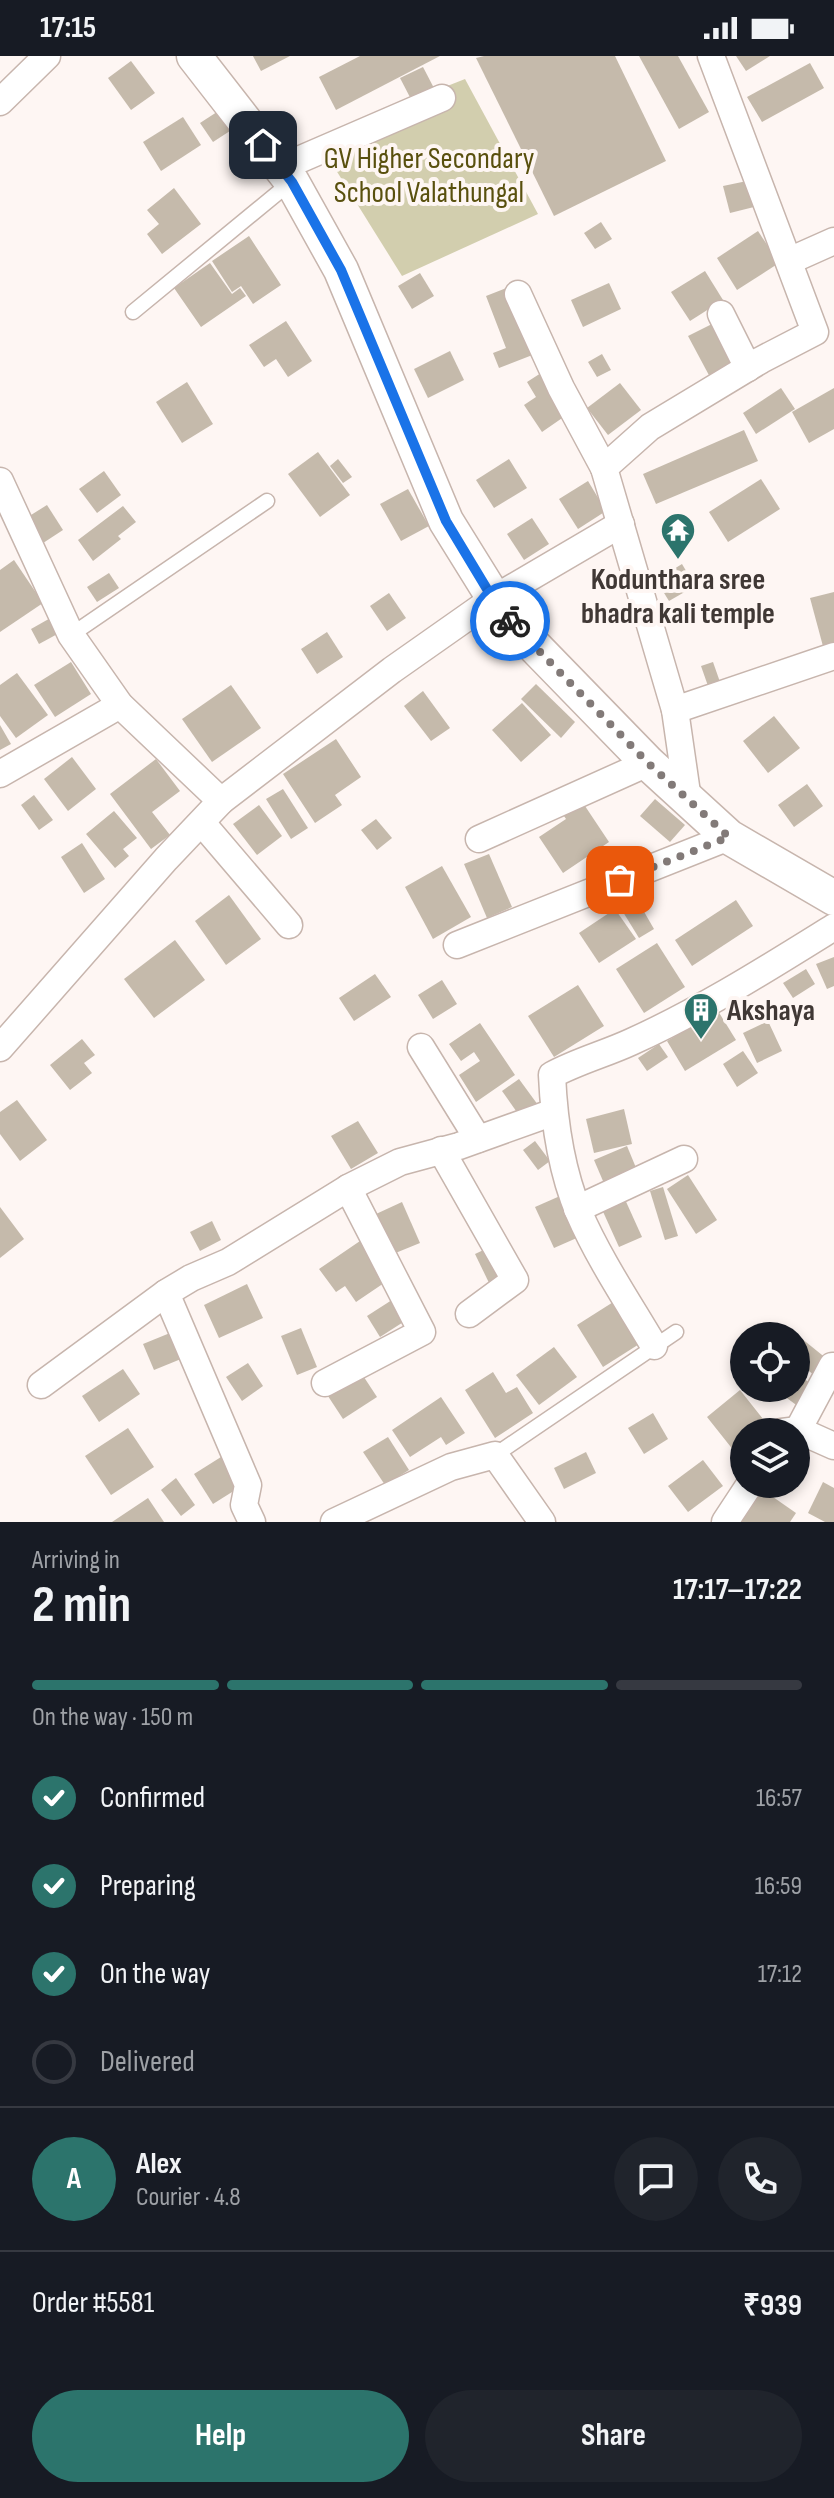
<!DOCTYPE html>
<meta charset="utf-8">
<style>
:root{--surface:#171b24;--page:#20242c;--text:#f1f3f6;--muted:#9ea1a6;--line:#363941;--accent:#2c746c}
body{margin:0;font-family:"Sofia Sans Condensed",sans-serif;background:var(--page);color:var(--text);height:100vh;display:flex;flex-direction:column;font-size:30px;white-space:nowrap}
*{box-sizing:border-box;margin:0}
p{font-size:26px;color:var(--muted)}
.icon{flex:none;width:44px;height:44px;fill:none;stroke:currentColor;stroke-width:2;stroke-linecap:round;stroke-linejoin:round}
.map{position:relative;height:1466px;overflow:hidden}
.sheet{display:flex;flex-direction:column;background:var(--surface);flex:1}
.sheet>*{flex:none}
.fabs{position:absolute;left:730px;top:1266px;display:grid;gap:16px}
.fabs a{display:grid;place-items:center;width:80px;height:80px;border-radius:50%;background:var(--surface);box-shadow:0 4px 12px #0003;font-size:40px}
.pin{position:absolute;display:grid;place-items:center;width:68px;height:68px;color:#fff;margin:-34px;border-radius:16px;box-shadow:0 4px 12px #0006}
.courier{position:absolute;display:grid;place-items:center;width:80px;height:80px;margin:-40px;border:6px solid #1a73e8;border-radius:50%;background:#fff;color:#222;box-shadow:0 2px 10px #0007}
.overview em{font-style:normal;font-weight:700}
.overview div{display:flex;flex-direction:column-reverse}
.overview{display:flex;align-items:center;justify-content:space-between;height:136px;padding:0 32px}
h1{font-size:52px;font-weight:700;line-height:60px}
.bar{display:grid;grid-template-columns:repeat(4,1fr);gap:12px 8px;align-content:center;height:96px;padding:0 32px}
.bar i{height:10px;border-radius:6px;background:var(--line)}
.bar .active{background:var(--accent)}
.bar p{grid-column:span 4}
.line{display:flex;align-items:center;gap:20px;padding:0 32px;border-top:2px solid var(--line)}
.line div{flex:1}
.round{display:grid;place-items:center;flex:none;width:84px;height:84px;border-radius:42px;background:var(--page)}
ol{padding:0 32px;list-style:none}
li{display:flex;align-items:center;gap:24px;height:88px}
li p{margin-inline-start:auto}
li .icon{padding:8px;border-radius:50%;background:var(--accent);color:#fff;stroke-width:4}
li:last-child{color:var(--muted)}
li i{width:44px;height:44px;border:4px solid var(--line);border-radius:50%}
.cta{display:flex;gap:16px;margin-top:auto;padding:16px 32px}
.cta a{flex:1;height:92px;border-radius:48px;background:var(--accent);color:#fff;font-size:32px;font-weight:700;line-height:92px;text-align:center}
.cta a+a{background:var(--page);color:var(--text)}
.status{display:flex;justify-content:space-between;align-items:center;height:56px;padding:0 40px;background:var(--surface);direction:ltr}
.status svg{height:22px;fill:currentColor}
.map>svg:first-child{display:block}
.green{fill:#d2ceae}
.building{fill:#c5baab}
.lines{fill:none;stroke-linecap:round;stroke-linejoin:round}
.service-casing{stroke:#c7b5ad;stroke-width:17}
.minor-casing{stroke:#c7b5ad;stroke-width:29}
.tertiary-casing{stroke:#c7b5ad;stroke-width:37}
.service{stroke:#fff;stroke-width:14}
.minor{stroke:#fff;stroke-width:26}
.tertiary{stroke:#fff;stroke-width:34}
.done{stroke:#827a78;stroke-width:8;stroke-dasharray:0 14.4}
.route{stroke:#1a73e8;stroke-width:10}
.labels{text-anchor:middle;stroke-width:8;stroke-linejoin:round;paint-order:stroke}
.park-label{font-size:30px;fill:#59500e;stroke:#fef6f3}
.poi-label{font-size:30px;font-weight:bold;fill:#403835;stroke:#fef6f3}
</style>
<div class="status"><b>17:15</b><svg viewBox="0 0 49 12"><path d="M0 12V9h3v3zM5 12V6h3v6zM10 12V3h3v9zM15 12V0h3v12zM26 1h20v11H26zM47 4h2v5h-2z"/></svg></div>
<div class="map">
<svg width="834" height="1466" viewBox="0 0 834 1466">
<rect width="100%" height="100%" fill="#fef6f3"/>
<polygon class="green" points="465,23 538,158 402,220 316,82"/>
<g class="building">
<polygon points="253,0 290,0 261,15"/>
<polygon points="360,0 440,0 336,54 319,21"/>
<polygon points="484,0 615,0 666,105 554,160 476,2"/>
<polygon points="639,0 678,0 709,56 679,73"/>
<polygon points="736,0 770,0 746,15"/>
<polygon points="131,5 155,37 131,54 108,22"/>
<polygon points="810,7 824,32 762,66 747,41"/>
<polygon points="423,11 436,36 413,47 400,22"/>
<polygon points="220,54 233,73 213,86 200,67"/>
<polygon points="183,61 201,89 161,115 143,86"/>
<polygon points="747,125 754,151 730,157 723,130"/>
<polygon points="174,132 201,168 162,198 147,178 159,168 147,154"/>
<polygon points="601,166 612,183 595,193 584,177"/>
<polygon points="758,175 779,207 737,234 717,202"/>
<polygon points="249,180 281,229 253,248 241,230 232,236 212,205"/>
<polygon points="210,207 232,238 240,232 246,240 201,271 174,232"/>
<polygon points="705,215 723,244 690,265 671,236"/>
<polygon points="420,217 434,240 412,253 398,230"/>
<polygon points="609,227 621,253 583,271 571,244"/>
<polygon points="509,231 535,298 499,312 493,297 506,292 486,240"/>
<polygon points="286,265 312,305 288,321 276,303 264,311 249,289"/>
<polygon points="712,268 735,311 711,323 688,280"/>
<polygon points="450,295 464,324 428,342 414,313"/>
<polygon points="602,298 611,314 597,321 588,306"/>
<polygon points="541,317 568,358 542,376 524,349 536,341 527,326"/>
<polygon points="187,326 213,368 182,387 156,346"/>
<polygon points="620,327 641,354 608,379 587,352"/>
<polygon points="781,332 795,353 756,378 743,357"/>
<polygon points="834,332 834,373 809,387 792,356"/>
<polygon points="744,374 758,405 656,448 643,418"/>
<polygon points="318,396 350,439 320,461 288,418"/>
<polygon points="338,403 352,421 343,427 330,410"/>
<polygon points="509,403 527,432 494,452 476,424"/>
<polygon points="104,415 121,439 97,457 79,433"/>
<polygon points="761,423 780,453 728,486 709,456"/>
<polygon points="588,425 606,455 578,473 559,443"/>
<polygon points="408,433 429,470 401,485 380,448"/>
<polygon points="47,449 63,474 40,489 23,464"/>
<polygon points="123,450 136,466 118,480 121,483 93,505 78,484"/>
<polygon points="532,462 549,488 524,504 507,478"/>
<polygon points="14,504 43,547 0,576 0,514"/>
<polygon points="682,508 695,530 669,545 656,524"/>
<polygon points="109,517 119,532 97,546 87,531"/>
<polygon points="834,536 834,592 824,594 810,542"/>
<polygon points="389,537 406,562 387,575 370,550"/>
<polygon points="54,560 63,575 39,588 31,573"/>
<polygon points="327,576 343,601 317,618 301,593"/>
<polygon points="71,606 91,638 55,661 34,629"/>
<polygon points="713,606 720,626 708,630 701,610"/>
<polygon points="17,617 48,659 16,682 0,660 0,629"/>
<polygon points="536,628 575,666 561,682 521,643"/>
<polygon points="231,629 261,672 212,706 182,663"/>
<polygon points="423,635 450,672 431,685 404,650"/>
<polygon points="522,647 551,679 521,706 492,674"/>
<polygon points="774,660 800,692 768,717 743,685"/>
<polygon points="0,669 11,688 0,694"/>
<polygon points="336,683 361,721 335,739 342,749 315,767 283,718"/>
<polygon points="72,701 96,733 68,755 44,723"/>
<polygon points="156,703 180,735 152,756 170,779 151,793 110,738"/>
<polygon points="807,728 823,750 794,771 778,749"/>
<polygon points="283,733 308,772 291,783 266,743"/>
<polygon points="34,739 53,764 39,774 21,749"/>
<polygon points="579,741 609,786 563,817 539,781 566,763 560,754"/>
<polygon points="655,743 685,769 670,786 640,760"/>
<polygon points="259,749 282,780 257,799 233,768"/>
<polygon points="114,755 137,782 123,793 129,800 115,812 86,778"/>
<polygon points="376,763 392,782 377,794 361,774"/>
<polygon points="82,787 105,823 84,837 61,801"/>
<polygon points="489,798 512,851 487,862 464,808"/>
<polygon points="442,810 471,861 433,883 405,831"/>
<polygon points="229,839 261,883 226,909 195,865"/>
<polygon points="736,844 753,870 692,910 675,884"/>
<polygon points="639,847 654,873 639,882 623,856"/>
<polygon points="615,853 636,883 599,907 579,877"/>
<polygon points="175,884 205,924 154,962 124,923"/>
<polygon points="657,887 685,931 644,957 616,913"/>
<polygon points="834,901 834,930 827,933 816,908"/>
<polygon points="806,913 815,928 793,942 783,927"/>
<polygon points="375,918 391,941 354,965 339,942"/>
<polygon points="442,924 457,948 433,963 418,939"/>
<polygon points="578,929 604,970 554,1001 528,960"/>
<polygon points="718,955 736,984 685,1015 667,985"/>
<polygon points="768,965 782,995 757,1007 743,977"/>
<polygon points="480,967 515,1019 476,1046 459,1019 480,1005 474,996 461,1005 449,988"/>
<polygon points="82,983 95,999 84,1007 92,1017 70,1034 50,1009"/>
<polygon points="659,988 668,1001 647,1015 638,1002"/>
<polygon points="743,995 758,1017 737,1031 723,1008"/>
<polygon points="519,1023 538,1049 521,1062 502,1035"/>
<polygon points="17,1044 47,1084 20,1105 0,1078 0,1056"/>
<polygon points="624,1053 632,1088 594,1097 586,1063"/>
<polygon points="358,1065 378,1097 351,1113 331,1080"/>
<polygon points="535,1085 550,1105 538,1114 523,1094"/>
<polygon points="627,1090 639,1119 606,1132 594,1104"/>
<polygon points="688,1119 717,1164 696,1178 667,1133"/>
<polygon points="663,1131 678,1180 665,1184 650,1135"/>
<polygon points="623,1139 642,1181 619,1191 600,1149"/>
<polygon points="560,1140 579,1181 554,1192 535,1151"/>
<polygon points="402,1146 420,1187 393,1198 376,1158"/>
<polygon points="0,1151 24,1183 0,1202"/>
<polygon points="212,1165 221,1184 200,1195 190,1176"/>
<polygon points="360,1185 387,1225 356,1246 345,1230 336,1236 319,1213"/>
<polygon points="492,1190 509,1225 492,1233 475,1198"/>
<polygon points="247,1228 263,1262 219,1282 204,1249"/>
<polygon points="395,1242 408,1263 380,1281 367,1260"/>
<polygon points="618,1243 644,1285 603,1311 577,1269"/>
<polygon points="301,1272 317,1311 297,1319 281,1280"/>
<polygon points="170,1277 181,1303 154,1314 143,1288"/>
<polygon points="796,1278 827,1303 814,1319 796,1305"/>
<polygon points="554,1291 577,1321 539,1349 516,1319"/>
<polygon points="248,1307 263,1330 242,1345 226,1321"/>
<polygon points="358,1312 377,1341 343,1363 324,1334"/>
<polygon points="123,1313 140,1338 99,1366 82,1340"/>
<polygon points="493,1316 506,1337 517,1331 533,1357 495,1382 465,1334"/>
<polygon points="796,1317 814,1330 799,1351 776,1334 777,1332 796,1332"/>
<polygon points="740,1334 767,1368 758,1376 744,1376 744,1387 734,1395 707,1361"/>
<polygon points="441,1341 465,1377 446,1389 441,1381 410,1401 392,1374"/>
<polygon points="653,1357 668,1383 644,1398 628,1372"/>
<polygon points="128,1372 154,1411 111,1439 85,1400"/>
<polygon points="388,1381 409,1414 385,1429 363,1396"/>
<polygon points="586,1396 596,1417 564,1433 554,1412"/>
<polygon points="221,1401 240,1431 213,1448 194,1418"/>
<polygon points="703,1404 723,1430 688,1456 668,1430"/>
<polygon points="176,1422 195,1449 181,1460 161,1434"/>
<polygon points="823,1426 834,1432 834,1466 825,1466 808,1457"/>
<polygon points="763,1434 796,1457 790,1466 741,1466"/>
<polygon points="148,1442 164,1466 112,1466"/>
</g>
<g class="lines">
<g class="service-casing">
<g id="service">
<polyline points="133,256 291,126"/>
<polyline points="71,579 267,445"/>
<polyline points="495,1399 676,1276"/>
</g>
</g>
<g class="minor-casing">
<g id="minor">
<polyline points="0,46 47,0"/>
<polyline points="280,112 442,42"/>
<polyline points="789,205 834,185"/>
<polyline points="518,238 561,332 604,412"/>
<polyline points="721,258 748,312"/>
<polyline points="0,425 71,579 120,649 221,745"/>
<polyline points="675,654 834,600"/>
<polyline points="0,718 120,649"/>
<polyline points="688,744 675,654 604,412 650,371 761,304 815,276 711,0"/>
<polyline points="202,767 289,869"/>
<polyline points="479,783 648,707"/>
<polyline points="457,889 729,781"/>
<polyline points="421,991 478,1083"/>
<polyline points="0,992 166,803 221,745 392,614 493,543 621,468"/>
<polyline points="441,1094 515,1224 469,1258"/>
<polyline points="577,1153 684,1103"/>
<path d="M654,1290C628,1246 599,1203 579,1157C561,1114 554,1064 552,1019C578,1005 605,998 631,986C702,954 768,912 834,871"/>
<polyline points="325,1327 422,1276 348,1132"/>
<polyline points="41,1329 166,1237"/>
<polyline points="798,1374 832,1310"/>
<polyline points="782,1376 798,1374 834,1390"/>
<polyline points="252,1466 244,1449 248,1429 166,1237 191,1222 228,1206 348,1132 400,1106 459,1090 554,1056"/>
<polyline points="334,1466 451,1411 495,1399 542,1466"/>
<polyline points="725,1466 750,1428"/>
</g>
</g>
<g class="tertiary-casing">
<polyline id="tertiary" points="194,0 292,126 341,214 446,465 505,560 648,707 729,781 834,842"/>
</g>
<use href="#service" class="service"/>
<use href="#minor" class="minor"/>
<use href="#tertiary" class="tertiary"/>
</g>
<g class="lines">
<polyline class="done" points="510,565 648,707 729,781 620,824"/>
<polyline class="route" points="263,89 292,126 341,214 446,465 493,543 510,565"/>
</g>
<defs>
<g id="temple-pin" transform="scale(1.8)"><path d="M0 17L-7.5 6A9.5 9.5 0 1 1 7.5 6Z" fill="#2c746c" stroke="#fef6f3"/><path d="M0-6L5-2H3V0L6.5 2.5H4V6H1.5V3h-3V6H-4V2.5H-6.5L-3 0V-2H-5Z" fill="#fff"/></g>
<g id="building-pin" transform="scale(1.8)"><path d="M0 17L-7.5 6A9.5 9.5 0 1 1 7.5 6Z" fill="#2c746c" stroke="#fef6f3"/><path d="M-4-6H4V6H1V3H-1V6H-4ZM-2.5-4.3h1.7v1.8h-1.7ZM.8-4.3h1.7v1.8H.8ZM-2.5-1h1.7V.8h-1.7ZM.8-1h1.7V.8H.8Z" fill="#fff"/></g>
</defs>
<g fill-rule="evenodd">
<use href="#temple-pin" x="678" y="474"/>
<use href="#building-pin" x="701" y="954"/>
</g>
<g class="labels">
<g class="park-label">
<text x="429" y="112">GV Higher Secondary<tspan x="429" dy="34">School Valathungal</tspan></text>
</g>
<g class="poi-label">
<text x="678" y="533">Kodunthara sree<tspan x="678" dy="34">bhadra kali temple</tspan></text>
<text x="727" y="964" text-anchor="start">Akshaya</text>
</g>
</g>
</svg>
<div class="fabs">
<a><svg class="icon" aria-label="locate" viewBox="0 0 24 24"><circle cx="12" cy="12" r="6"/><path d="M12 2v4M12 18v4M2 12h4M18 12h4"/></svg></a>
<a><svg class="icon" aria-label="layers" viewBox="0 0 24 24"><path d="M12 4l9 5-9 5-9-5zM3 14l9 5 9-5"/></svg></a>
</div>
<div class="pin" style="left:620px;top:824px;background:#ea580c"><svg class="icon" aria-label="bag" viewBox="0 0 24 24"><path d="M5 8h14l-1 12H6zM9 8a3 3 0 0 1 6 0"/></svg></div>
<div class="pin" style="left:263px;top:89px;background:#1f2937"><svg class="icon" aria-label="home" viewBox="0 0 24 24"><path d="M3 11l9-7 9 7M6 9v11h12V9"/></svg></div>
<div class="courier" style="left:510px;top:565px"><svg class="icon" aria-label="bike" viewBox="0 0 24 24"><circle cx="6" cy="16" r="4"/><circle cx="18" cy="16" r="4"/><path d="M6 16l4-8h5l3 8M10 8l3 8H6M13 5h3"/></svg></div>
</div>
<section class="sheet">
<div class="overview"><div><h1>2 min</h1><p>Arriving in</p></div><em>17:17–17:22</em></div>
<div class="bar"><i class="active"></i><i class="active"></i><i class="active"></i><i></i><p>On the way · 150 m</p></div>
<ol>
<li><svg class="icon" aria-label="check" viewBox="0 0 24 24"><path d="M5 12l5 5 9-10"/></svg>Confirmed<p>16:57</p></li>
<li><svg class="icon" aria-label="check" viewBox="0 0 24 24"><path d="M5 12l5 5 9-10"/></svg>Preparing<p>16:59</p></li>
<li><svg class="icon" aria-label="check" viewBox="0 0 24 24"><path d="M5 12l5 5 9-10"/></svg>On the way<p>17:12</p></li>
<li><i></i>Delivered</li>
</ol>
<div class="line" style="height:144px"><b class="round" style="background:var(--accent);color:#fff">A</b><div><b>Alex</b><p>Courier · 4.8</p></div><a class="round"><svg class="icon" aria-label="chat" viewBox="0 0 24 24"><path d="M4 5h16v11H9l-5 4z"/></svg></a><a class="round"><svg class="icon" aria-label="phone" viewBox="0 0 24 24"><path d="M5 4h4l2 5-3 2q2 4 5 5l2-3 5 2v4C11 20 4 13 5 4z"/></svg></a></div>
<div class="line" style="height:104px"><div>Order #5581</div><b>₹939</b></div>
<div class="cta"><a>Help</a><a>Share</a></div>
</section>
